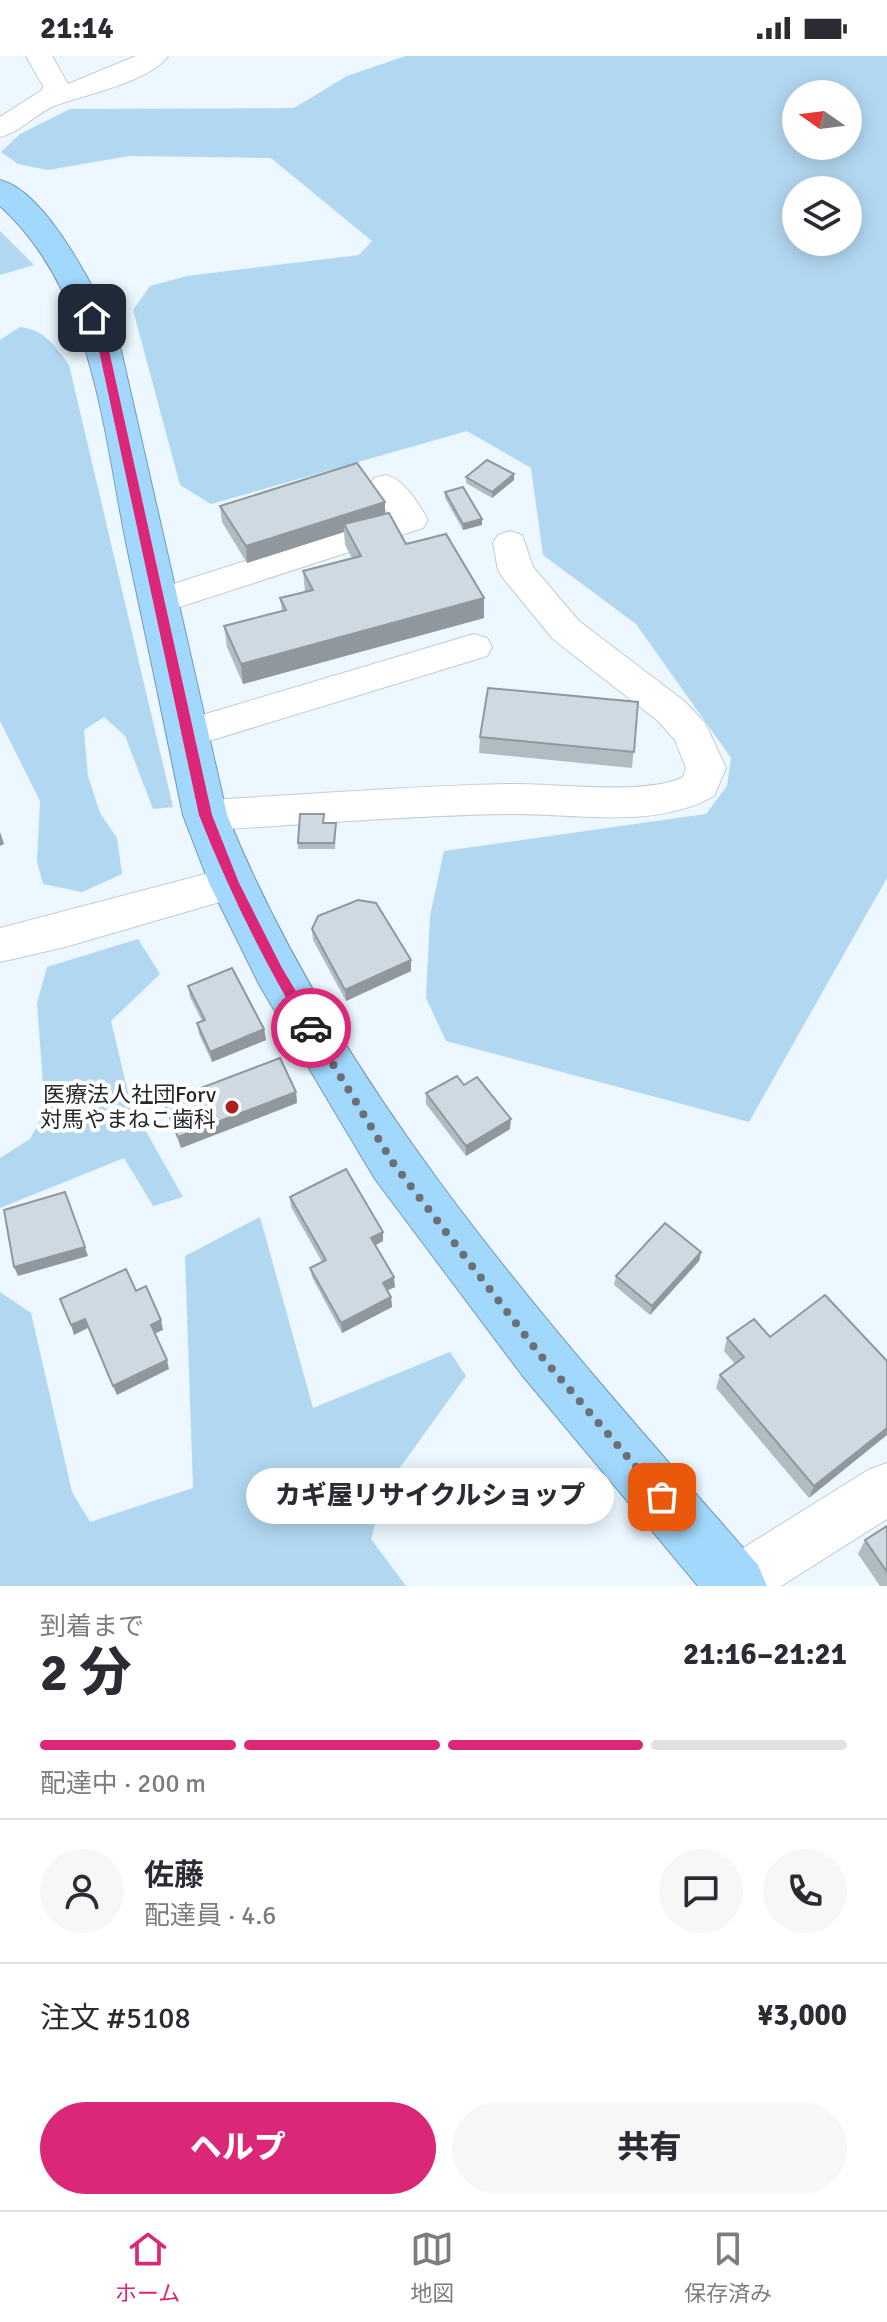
<!DOCTYPE html>
<html lang="ja">
<meta charset="utf-8">
<style>
:root{--surface:#fff;--page:#f7f7f7;--text:#2b2b33;--muted:#7c7c81;--line:#e1e1e2;--accent:#db2777}
body{margin:0;font-family:Signika,"Noto Sans JP",sans-serif;background:var(--page);color:var(--text);height:100vh;display:flex;flex-direction:column;font-size:30px;white-space:nowrap}
*{box-sizing:border-box;margin:0}
p{font-size:26px;color:var(--muted)}
.icon{flex:none;width:44px;height:44px;fill:none;stroke:currentColor;stroke-width:2;stroke-linecap:round;stroke-linejoin:round}
.map{position:relative;height:1530px;overflow:hidden}
.details{display:flex;flex-direction:column;background:var(--surface);flex:1}
.details>*{flex:none}
.needle{width:52px;rotate:284deg}
.buttons{position:absolute;left:782px;top:24px;display:grid;gap:16px}
.buttons a{display:grid;place-items:center;width:80px;height:80px;border-radius:50%;background:var(--surface);box-shadow:0 4px 20px #0003;font-size:40px}
.pin{position:absolute;display:grid;place-items:center;width:68px;height:68px;color:#fff;margin:-34px;border-radius:16px;box-shadow:0 4px 12px #0006}
.courier{position:absolute;display:grid;place-items:center;width:80px;height:80px;margin:-40px;border:6px solid #db2777;border-radius:50%;background:#fff;color:#222;box-shadow:0 2px 10px #0007}
.bubble{position:absolute;height:56px;border-radius:28px;background:var(--surface);box-shadow:0 4px 20px #0003;font-size:26px;font-weight:800;line-height:56px;text-align:center}
.overview em{font-style:normal;font-weight:800}
.overview div{display:flex;flex-direction:column-reverse}
.overview{display:flex;align-items:center;justify-content:space-between;height:136px;padding:0 40px}
h1{font-size:52px;font-weight:800;line-height:60px}
.bar{display:grid;grid-template-columns:repeat(4,1fr);gap:12px 8px;align-content:center;height:96px;padding:0 40px}
.bar i{height:10px;border-radius:6px;background:var(--line)}
.bar .current{background:var(--accent)}
.bar p{grid-column:span 4}
.line{display:flex;align-items:center;gap:20px;padding:0 40px;border-top:2px solid var(--line)}
.line div{flex:1}
.round{display:grid;place-items:center;flex:none;width:84px;height:84px;border-radius:42px;background:var(--page)}
.cta{display:flex;gap:16px;margin-top:auto;padding:16px 40px}
.cta a{flex:1;height:92px;border-radius:48px;background:var(--accent);color:#fff;font-size:32px;font-weight:800;line-height:92px;text-align:center}
.cta a+a{background:var(--page);color:var(--text)}
.status{display:flex;justify-content:space-between;align-items:center;height:56px;padding:0 40px;background:var(--surface);direction:ltr}
.status svg{height:22px;fill:currentColor}
.menu{display:flex;justify-content:space-around;align-items:center;height:112px;border-top:2px solid var(--line);background:var(--surface);font-size:22px;color:var(--muted)}
.menu a{display:grid;justify-items:center;gap:4px}
.menu .current{color:var(--accent)}
.map>svg:first-child{display:block}
.green{fill:#b2d8f1;fill-rule:evenodd}
.lines{fill:none;stroke-linecap:round;stroke-linejoin:round}
.minor-casing{stroke:#c1ccd3;stroke-width:2}
.highway-casing{stroke:#769ab3;stroke-width:2}
.minor{fill:#fff;fill-rule:evenodd}
.highway{fill:#a2d8fc;fill-rule:evenodd}
.wall{fill:#b1bbc2}
.shaded-wall{fill:#90989e}
.building{fill:#ced9e1;stroke:#90989e;stroke-width:2}
.route{fill:#db2777}
.done{stroke:#6a7075;stroke-width:8;stroke-dasharray:0 14.4}
.poi-dot{fill:#ae1d1a;stroke:#fff;stroke-width:3}
.labels{text-anchor:middle;stroke-width:8;stroke-linejoin:round;paint-order:stroke}
.poi-label{font-size:22px;fill:#24282b;stroke:#fff;text-anchor:end}
</style>
<div class="status"><b>21:14</b><svg viewBox="0 0 49 12"><path d="M0 12V9h3v3zM5 12V6h3v6zM10 12V3h3v9zM15 12V0h3v12zM26 1h20v11H26zM47 4h2v5h-2z"/></svg></div>
<div class="map">
<svg width="887" height="1530" viewBox="0 0 887 1530">
<rect width="100%" height="100%" fill="#ecf7ff"/>
<g class="green">
<path d="M406,0H887V822L749,1066L446,985L426,942L430,860L444,795L706,758L727,730L731,702L636,568L543,499L531,412L467,375L211,448L180,429L133,254L150,230L187,220L359,199L372,185L271,102L129,100L48,114L18,108L1,96L20,78L70,53L294,52L347,20ZM796,38H848V90H796ZM796,134H848V186H796Z"/>
<polygon points="0,175 34,209 0,219"/>
<path d="M20,271C45,274 55,290 69,309L173,751L153,753L125,680L104,661L84,674L88,720L100,757L117,782L122,818L82,836L43,828L37,805L40,745L0,665V284Z"/>
<polygon points="138,883 160,918 111,965 131,1049 183,1141 153,1150 124,1102 0,1152 0,1102 30,1083 45,1055 37,947 47,911"/>
<polygon points="260,1161 313,1352 450,1296 466,1320 386,1431 371,1483 406,1530 0,1530 0,1236 31,1257 72,1436 90,1466 193,1432 185,1200"/>
</g>
<g class="lines">
<g class="minor-casing">
<g id="minor">
<path d="M26,0H52L68,28L136,0H168C150,26 83,39 54,50C35,58 21,76 0,81V61L42,34L43,30Z"/>
<path d="M386,419C405,424 418,447 428,464L423,472L158,558L145,555L140,546L145,537L389,459L369,430L374,422Z"/>
<path d="M510,475L522,479L533,511L579,565L684,645L705,667L726,712L714,740C654,774 577,757 510,758C409,759 306,769 205,774L191,770L185,759L191,748L205,744C306,739 408,730 509,728C553,727 647,740 683,721L686,712L675,684L658,665L553,583L503,522L498,514L493,487L498,479Z"/>
<polygon points="474,578 487,582 492,591 487,600 186,692 172,688 167,678 172,668"/>
<polygon points="232,811 247,816 253,827 247,838 65,891 0,906 0,872"/>
<polygon points="887,1407 887,1463 781,1530 709,1530 716,1509 868,1414"/>
</g>
</g>
<g class="highway-casing">
<path id="highway" d="M0,124C49,136 102,246 120,290L227,759C344,1046 557,1278 758,1509L767,1530H698L522,1319L375,1123L260,930L209,827L183,759C165,670 146,580 127,491C103,374 94,235 0,150Z"/>
</g>
<use href="#minor" class="minor"/>
<use href="#highway" class="highway"/>
</g>
<g class="wall">
<polygon points="514,418 514,424 492,442 466,427 466,421"/>
<polygon points="445,436 482,463 482,469 463,474 445,442"/>
<polygon points="385,446 385,458 406,488 484,542 484,562 243,628 227,591 224,570 282,555 280,542 305,536 303,515 352,502 345,489 344,476 247,507 222,466 220,450"/>
<polygon points="638,646 632,712 479,697 480,681"/>
<polygon points="324,767 336,767 335,793 298,793 298,787"/>
<polygon points="312,873 411,915 346,945 313,884"/>
<polygon points="188,930 264,973 266,984 212,1006 199,978 197,967 202,965 190,941"/>
<polygon points="464,1029 510,1073 466,1100 426,1048 426,1037"/>
<polygon points="296,1036 297,1047 181,1092 167,1056 164,1046"/>
<polygon points="290,1141 383,1185 376,1189 395,1231 387,1234 391,1241 392,1251 342,1277 312,1221 310,1212 322,1206 291,1151"/>
<polygon points="701,1196 699,1205 650,1259 614,1229 616,1220"/>
<polygon points="770,1281 887,1305 809,1442 716,1332 720,1319 735,1308 724,1295 727,1282"/>
<polygon points="887,1470 887,1530 880,1530 858,1498 865,1484"/>
</g>
<g class="shaded-wall">
<polygon points="514,418 514,424 492,442 492,436"/>
<polygon points="385,446 385,463 344,468 344,476 247,507 246,490"/>
<polygon points="482,463 482,469 463,474 463,468"/>
<polygon points="484,542 484,562 243,628 241,608"/>
<polygon points="0,776 4,788 0,790"/>
<polygon points="411,904 411,915 346,945 345,934"/>
<polygon points="264,973 266,984 212,1006 210,996"/>
<polygon points="296,1036 297,1047 181,1092 178,1081"/>
<polygon points="511,1063 510,1073 466,1100 466,1090"/>
<polygon points="383,1176 383,1185 372,1191 371,1182"/>
<polygon points="85,1191 88,1200 18,1220 14,1211"/>
<polygon points="701,1196 699,1205 650,1259 652,1250"/>
<polygon points="394,1221 395,1231 384,1236 383,1227"/>
<polygon points="391,1241 392,1251 342,1277 341,1267"/>
<polygon points="85,1263 88,1272 74,1279 71,1269"/>
<polygon points="161,1264 163,1274 154,1278 151,1269"/>
<polygon points="167,1304 169,1313 117,1339 113,1330"/>
<polygon points="887,1372 887,1379 809,1442 814,1430"/>
</g>
<g class="building">
<polygon points="487,404 514,418 492,436 466,421"/>
<polygon points="357,407 385,446 246,490 220,450"/>
<polygon points="463,431 482,463 463,468 445,436"/>
<polygon points="389,457 406,488 446,478 484,542 241,608 224,570 286,554 280,542 313,534 303,515 361,500 344,468"/>
<polygon points="488,632 638,646 634,696 480,681"/>
<polygon points="300,758 324,758 323,767 336,767 334,787 298,787"/>
<polygon points="358,844 376,847 411,904 345,934 312,873 318,860"/>
<polygon points="232,912 264,973 210,996 197,967 205,964 188,930"/>
<polygon points="280,1002 296,1036 178,1081 164,1046"/>
<polygon points="457,1020 464,1029 477,1021 511,1063 466,1090 426,1037"/>
<polygon points="346,1113 383,1176 371,1182 394,1221 383,1227 391,1241 341,1267 310,1212 326,1204 290,1141"/>
<polygon points="65,1136 85,1191 14,1211 4,1154"/>
<polygon points="665,1167 701,1196 652,1250 616,1220"/>
<polygon points="126,1213 136,1235 146,1230 161,1264 151,1269 167,1304 113,1330 85,1263 71,1269 60,1243"/>
<polygon points="825,1239 887,1305 887,1372 814,1430 720,1319 744,1301 727,1282 754,1263 770,1281"/>
<polygon points="887,1470 887,1516 865,1484"/>
</g>
<path class="route" d="M92,259L97,262L108,290L212,759L239,827L282,912L318,972L311,977L306,976C264,906 229,835 199,759L98,290L87,262Z"/>
<g class="lines">
<polyline class="done" points="311,972 393,1107 541,1300 662,1441"/>
</g>
<circle class="poi-dot" cx="232" cy="1051" r="8"/>
<g class="labels">
<g class="poi-label">
<text x="216" y="1046">医療法人社団Forv<tspan x="216" dy="25">対馬やまねこ歯科</tspan></text>
</g>
</g>
</svg>
<div class="buttons">
<a><svg class="needle" viewBox="-14 -14 28 28"><path d="M0-13l5 13h-10z" fill="#e53935"/><path d="M0 13l5-13h-10z" fill="#7c7c81"/></svg></a>
<a><svg class="icon" aria-label="layers" viewBox="0 0 24 24"><path d="M12 4l9 5-9 5-9-5zM3 14l9 5 9-5"/></svg></a>
</div>
<div class="pin" style="left:662px;top:1441px;background:#ea580c"><svg class="icon" aria-label="bag" viewBox="0 0 24 24"><path d="M5 8h14l-1 12H6zM9 8a3 3 0 0 1 6 0"/></svg></div>
<div class="pin" style="left:92px;top:262px;background:#1f2937"><svg class="icon" aria-label="home" viewBox="0 0 24 24"><path d="M3 11l9-7 9 7M6 9v11h12V9"/></svg></div>
<div class="courier" style="left:311px;top:972px"><svg class="icon" aria-label="car" viewBox="0 0 24 24"><path d="M5 17H2v-5l4-1 3-4h7l3 4 3 1v5h-3M9 17h6M6 11h13"/><circle cx="7" cy="17" r="2"/><circle cx="17" cy="17" r="2"/></svg></div>
<div class="bubble" style="left:246px;top:1412px;width:368px">カギ屋リサイクルショップ</div>
</div>
<section class="details">
<div class="overview"><div><h1>2 分</h1><p>到着まで</p></div><em>21:16–21:21</em></div>
<div class="bar"><i class="current"></i><i class="current"></i><i class="current"></i><i></i><p>配達中 · 200 m</p></div>
<div class="line" style="height:144px"><a class="round"><svg class="icon" aria-label="person" viewBox="0 0 24 24"><circle cx="12" cy="8" r="4"/><path d="M4 21q1-7 8-7t8 7"/></svg></a><div><b>佐藤</b><p>配達員 · 4.6</p></div><a class="round"><svg class="icon" aria-label="chat" viewBox="0 0 24 24"><path d="M4 5h16v11H9l-5 4z"/></svg></a><a class="round"><svg class="icon" aria-label="phone" viewBox="0 0 24 24"><path d="M5 4h4l2 5-3 2q2 4 5 5l2-3 5 2v4C11 20 4 13 5 4z"/></svg></a></div>
<div class="line" style="height:104px"><div>注文 #5108</div><b>¥3,000</b></div>
<div class="cta"><a>ヘルプ</a><a>共有</a></div>
</section>
<nav class="menu">
<a class="current"><svg class="icon" aria-label="home" viewBox="0 0 24 24"><path d="M3 11l9-7 9 7M6 9v11h12V9"/></svg>ホーム</a>
<a><svg class="icon" aria-label="map" viewBox="0 0 24 24"><path d="M3 6l6-2 6 2 6-2v14l-6 2-6-2-6 2zM9 4v14M15 6v14"/></svg>地図</a>
<a><svg class="icon" aria-label="saved" viewBox="0 0 24 24"><path d="M7 4h10v16l-5-4-5 4z"/></svg>保存済み</a>
</nav>
